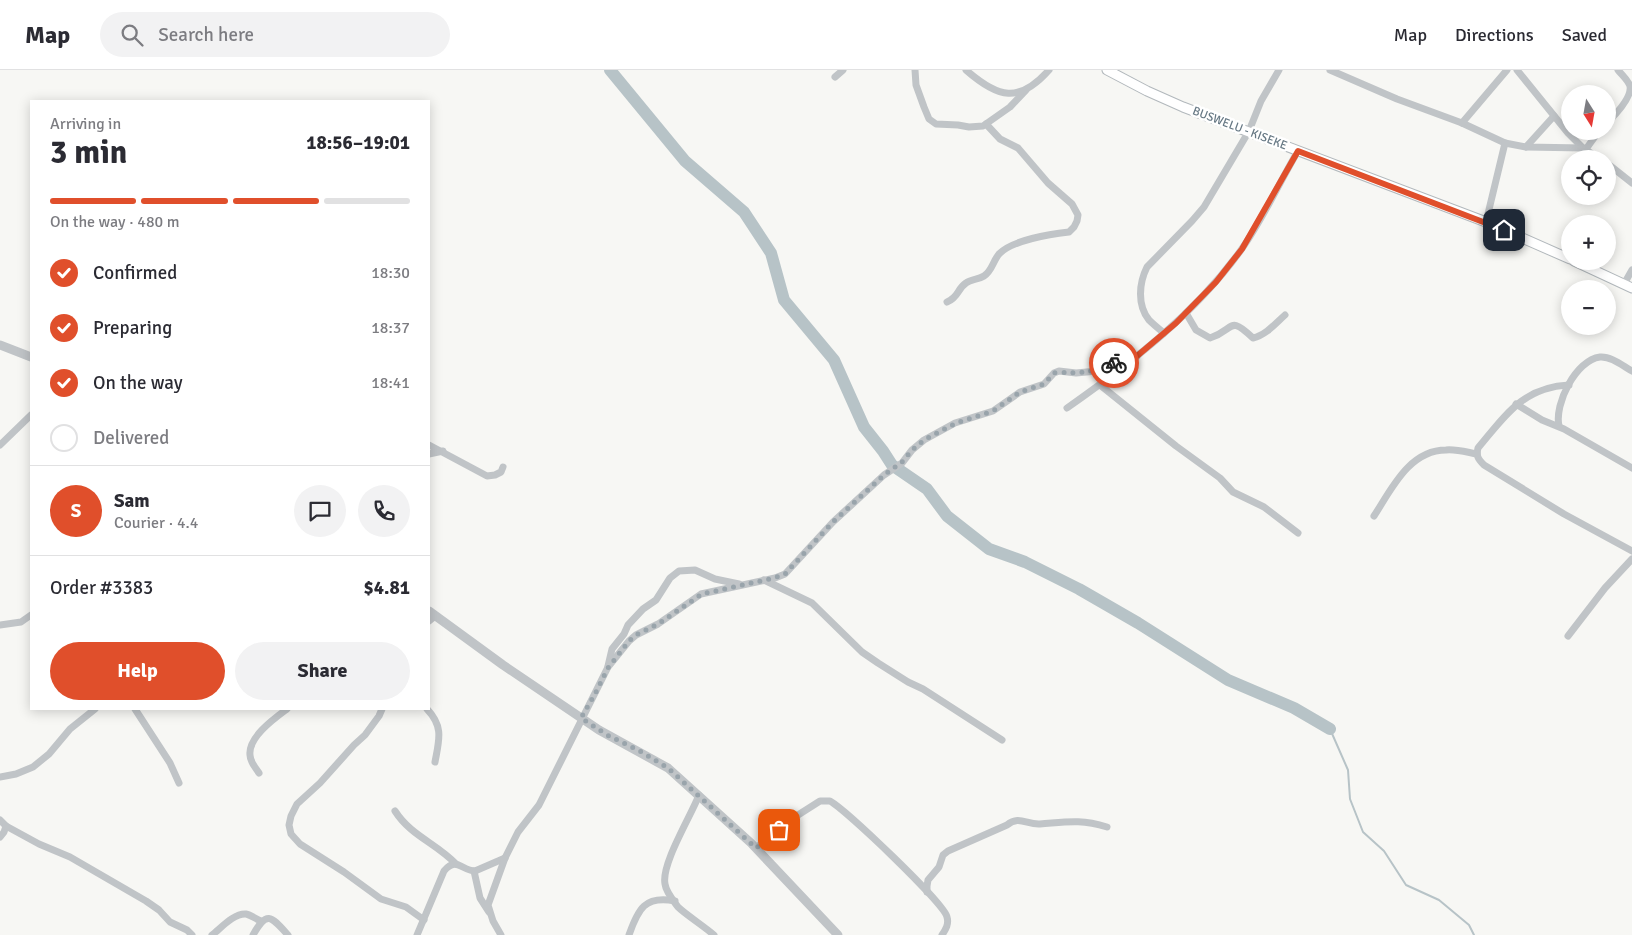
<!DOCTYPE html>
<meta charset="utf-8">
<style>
:root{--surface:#fff;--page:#f2f2f3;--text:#2b2b33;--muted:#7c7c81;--line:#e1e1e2;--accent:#e04f2b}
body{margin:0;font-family:Signika,sans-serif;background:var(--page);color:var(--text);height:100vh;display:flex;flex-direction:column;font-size:19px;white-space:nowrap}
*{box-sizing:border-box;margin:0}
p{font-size:16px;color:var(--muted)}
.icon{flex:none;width:28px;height:28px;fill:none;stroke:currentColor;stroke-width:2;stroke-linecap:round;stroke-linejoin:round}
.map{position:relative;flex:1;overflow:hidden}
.details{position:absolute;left:30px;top:30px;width:400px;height:610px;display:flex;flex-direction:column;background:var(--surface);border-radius:0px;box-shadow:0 2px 12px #0003}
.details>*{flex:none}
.needle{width:32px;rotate:169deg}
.controls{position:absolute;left:1561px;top:15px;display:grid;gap:10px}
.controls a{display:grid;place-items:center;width:55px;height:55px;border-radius:50%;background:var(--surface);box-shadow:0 2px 12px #0003;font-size:25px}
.pin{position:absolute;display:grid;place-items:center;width:42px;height:42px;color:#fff;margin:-21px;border-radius:10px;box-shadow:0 2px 8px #0006}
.courier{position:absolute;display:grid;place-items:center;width:50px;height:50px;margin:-25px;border:4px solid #e04f2b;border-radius:50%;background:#fff;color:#222;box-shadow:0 1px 6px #0007}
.summary em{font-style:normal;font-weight:700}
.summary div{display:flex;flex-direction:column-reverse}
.summary{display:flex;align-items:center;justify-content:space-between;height:85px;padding:0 20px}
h1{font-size:32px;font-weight:700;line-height:38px}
.bar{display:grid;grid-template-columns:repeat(4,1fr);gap:8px 5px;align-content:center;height:60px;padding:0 20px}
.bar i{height:6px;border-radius:4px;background:var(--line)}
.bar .active{background:var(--accent)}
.bar p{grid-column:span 4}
.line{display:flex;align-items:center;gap:12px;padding:0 20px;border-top:1px solid var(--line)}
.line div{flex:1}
.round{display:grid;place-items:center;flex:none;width:52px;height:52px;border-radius:26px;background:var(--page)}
ol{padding:0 20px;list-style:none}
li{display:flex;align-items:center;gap:15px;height:55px}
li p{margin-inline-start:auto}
li .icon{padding:5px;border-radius:50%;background:var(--accent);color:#fff;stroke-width:4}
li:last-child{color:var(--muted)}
li i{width:28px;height:28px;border:2px solid var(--line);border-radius:50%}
.primary-button{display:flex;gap:10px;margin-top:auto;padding:10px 20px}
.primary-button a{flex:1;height:58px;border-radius:30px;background:var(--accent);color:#fff;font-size:20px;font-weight:700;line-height:58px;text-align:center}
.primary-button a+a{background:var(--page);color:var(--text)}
header{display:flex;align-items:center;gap:30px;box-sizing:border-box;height:70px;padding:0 25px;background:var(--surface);border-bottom:1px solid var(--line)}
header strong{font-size:24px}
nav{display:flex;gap:28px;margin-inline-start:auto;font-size:18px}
.search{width:350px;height:45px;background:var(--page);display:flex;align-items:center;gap:12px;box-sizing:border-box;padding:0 18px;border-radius:28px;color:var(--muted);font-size:19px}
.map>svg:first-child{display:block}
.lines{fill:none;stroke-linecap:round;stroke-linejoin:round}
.stream{stroke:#b7c3c7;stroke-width:2}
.river{stroke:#b7c3c7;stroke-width:12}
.secondary-casing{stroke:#b2b8bc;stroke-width:11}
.minor{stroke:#c0c4c7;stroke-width:7}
.tertiary{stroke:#c0c4c7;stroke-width:9}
.secondary{stroke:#fff;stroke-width:9}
.done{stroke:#99a4ab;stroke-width:5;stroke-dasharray:0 9}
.route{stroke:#e04f2b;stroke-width:6}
.labels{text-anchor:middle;stroke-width:5;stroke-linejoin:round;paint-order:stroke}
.street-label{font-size:12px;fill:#667884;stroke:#fff}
</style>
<header>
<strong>Map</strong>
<div class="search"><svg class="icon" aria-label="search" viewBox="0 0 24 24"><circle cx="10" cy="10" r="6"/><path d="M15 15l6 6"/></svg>Search here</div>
<nav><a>Map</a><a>Directions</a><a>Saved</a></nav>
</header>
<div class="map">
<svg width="1632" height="865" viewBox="0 0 1632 865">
<rect width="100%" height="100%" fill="#f7f7f4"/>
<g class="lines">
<polyline class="stream" points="1330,659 1348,700 1350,729 1363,762 1384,781 1406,815 1439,830 1469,855 1474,865"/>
<polyline class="river" points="610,0 685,91 744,142 771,183 784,230 834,290 864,357 883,381 892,395 927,419 947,446 989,479 1025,492 1079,519 1138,553 1228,610 1294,638 1330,659"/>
<g class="secondary-casing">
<g id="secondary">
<polyline points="1107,0 1147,21 1183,37 1486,152 1570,189"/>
<polyline points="1574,191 1632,218"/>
</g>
</g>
<g class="minor">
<polyline points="915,0 916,15 924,37 929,49 936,54 958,55 969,57 983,56 1010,37 1026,20"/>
<path d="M966,0C998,28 1019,34 1049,0"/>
<polyline points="1330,0 1397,29 1462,53 1505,73 1526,77 1583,78 1600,89"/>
<polyline points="1517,0 1568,63 1583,78"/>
<polyline points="835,7 843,0"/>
<path d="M1608,52C1615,45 1632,27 1630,16C1628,10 1622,5 1618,0"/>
<polyline points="1462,53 1507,0"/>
<polyline points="1526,77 1554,46"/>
<polyline points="1586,79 1599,61"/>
<polyline points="1608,94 1632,113"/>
<polyline points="1486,152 1505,73"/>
<polyline points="1624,214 1632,200"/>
<path d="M947,232C959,227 957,219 966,213C971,209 978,210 984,206C992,201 993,191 999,184C1012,170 1051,164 1069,162L1074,157L1077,151L1078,145L1072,134L1048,113L1018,78L1000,69L986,54"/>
<path d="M1186,243L1196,260L1210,268C1235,260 1228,244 1253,268C1266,265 1276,253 1285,245"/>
<path d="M1164,263C1159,259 1153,254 1149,250C1137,235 1139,213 1147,197L1192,151L1204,137L1249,61L1261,31L1279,0"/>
<polyline points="1100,315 1176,376 1220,408 1233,422 1264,437 1298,463"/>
<path d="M1569,315C1523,317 1505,346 1478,378C1476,386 1478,389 1484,395L1564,444L1632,481"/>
<polyline points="1516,334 1542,350 1564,359 1632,398"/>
<path d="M1067,338C1131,293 1195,244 1241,180C1263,149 1279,113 1298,81"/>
<path d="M1559,356C1554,334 1576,290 1600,287C1611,286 1623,296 1632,301"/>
<polyline points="0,375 31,345"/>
<polyline points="429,375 487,406 495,405 501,402 503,397"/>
<polyline points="429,384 443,381"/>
<path d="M1374,446C1391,420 1409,380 1446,380C1456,379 1466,382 1477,384"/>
<polyline points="764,510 812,533 862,582 878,593 908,612 923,619 1002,670"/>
<polyline points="429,551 435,546"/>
<polyline points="0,555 21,552 31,545"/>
<polyline points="1568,566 1605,518 1632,489"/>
<polyline points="608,596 612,579 624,564 628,555 643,539 656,530 670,508 679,501 695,500 715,509 739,514"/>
<polyline points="135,639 170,693 179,713"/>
<polyline points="382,639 379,646 365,665 354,675 320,713 297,734 291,746 289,755 291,764 300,774 344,802 381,829 406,837 424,850"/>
<path d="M427,639C444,657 439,670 435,692"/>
<path d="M259,703C255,697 250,692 250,685C248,667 275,648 287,639"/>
<polyline points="0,707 16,704 33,697 49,684 70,659 95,639"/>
<path d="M699,725C691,746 661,794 665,814C666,822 673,830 678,837C685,844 705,857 714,865"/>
<path d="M395,741C411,766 436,773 456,794"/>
<polyline points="0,750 6,756 4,762 0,767"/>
<polyline points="6,756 39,774 70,787 146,831 159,840 170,852 187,860 192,865"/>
<path d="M756,778L798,745L820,731H830C846,740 944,833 947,847C949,854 946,859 942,865"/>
<polyline points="474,801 480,828 489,842"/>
<path d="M927,822V816L928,810L939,797L943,785L948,781L1007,755C1019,745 1027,755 1040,754C1067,752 1080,749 1107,757"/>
<path d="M212,865C221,858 234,843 246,844C251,845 256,849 261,851"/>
<path d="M253,865C267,840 271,846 288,865"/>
<path d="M417,865L444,801C457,786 462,801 475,801L505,788"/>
<polyline points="501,865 493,851 488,835 505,788 518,762 539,735 608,597 629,571 636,565 658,554 701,524 775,508 785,504 833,452 884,405 902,393 912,380 924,370 955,353 993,341 1020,322 1044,314 1054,303 1059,301 1076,303 1097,301 1122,289 1137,286"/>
<path d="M629,865C638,839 645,825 675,831"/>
</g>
<g class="tertiary">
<polyline points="0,275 31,287"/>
<polyline points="429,541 503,595 599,660 668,698 751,773 838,865"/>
</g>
<use href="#secondary" class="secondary"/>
</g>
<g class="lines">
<path class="done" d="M779,760L756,778L668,698L638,680L609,666L581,648L595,624L608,598L629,571L636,565L658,554L702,524L774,508L785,504L833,452L884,405L902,392L912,380L924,370L956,353L993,341L1020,322L1044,314L1054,303L1059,302C1081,304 1094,302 1114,293"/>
<polyline class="route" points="1114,293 1137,286 1176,253 1216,212 1242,179 1298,81 1504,160"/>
</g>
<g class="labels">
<g class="street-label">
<text transform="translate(1240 58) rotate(21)" y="4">BUSWELU - KISEKE</text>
</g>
</g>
</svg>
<div class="controls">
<a><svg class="needle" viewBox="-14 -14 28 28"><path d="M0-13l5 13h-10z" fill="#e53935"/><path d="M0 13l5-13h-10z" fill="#7c7c81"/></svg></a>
<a><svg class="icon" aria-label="locate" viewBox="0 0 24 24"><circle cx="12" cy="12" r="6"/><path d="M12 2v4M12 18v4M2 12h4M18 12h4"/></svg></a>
<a>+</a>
<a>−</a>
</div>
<div class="pin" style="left:779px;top:760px;background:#ea580c"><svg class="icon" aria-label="bag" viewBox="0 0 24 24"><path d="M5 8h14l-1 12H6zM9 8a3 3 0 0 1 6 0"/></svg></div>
<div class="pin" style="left:1504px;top:160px;background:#1f2937"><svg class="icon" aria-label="home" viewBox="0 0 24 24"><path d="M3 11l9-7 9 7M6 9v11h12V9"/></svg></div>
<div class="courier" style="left:1114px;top:293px"><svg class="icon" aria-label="bike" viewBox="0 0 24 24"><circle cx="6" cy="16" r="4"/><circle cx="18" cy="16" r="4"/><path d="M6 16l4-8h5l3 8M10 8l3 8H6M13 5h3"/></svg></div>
<section class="details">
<div class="summary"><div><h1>3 min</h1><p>Arriving in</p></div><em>18:56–19:01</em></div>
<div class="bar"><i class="active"></i><i class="active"></i><i class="active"></i><i></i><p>On the way · 480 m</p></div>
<ol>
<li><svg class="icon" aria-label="check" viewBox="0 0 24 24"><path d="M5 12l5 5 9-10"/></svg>Confirmed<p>18:30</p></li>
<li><svg class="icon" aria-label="check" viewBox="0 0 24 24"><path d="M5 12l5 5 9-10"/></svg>Preparing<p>18:37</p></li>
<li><svg class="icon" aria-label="check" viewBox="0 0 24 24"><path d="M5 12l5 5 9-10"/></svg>On the way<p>18:41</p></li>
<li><i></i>Delivered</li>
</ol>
<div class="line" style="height:90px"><b class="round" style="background:var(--accent);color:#fff">S</b><div><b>Sam</b><p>Courier · 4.4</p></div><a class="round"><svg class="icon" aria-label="chat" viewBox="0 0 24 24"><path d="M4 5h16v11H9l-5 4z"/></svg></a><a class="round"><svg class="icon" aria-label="phone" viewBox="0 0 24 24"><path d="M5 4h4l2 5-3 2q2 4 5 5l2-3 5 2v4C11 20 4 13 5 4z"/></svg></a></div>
<div class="line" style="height:65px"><div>Order #3383</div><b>$4.81</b></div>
<div class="primary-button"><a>Help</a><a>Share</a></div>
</section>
</div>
